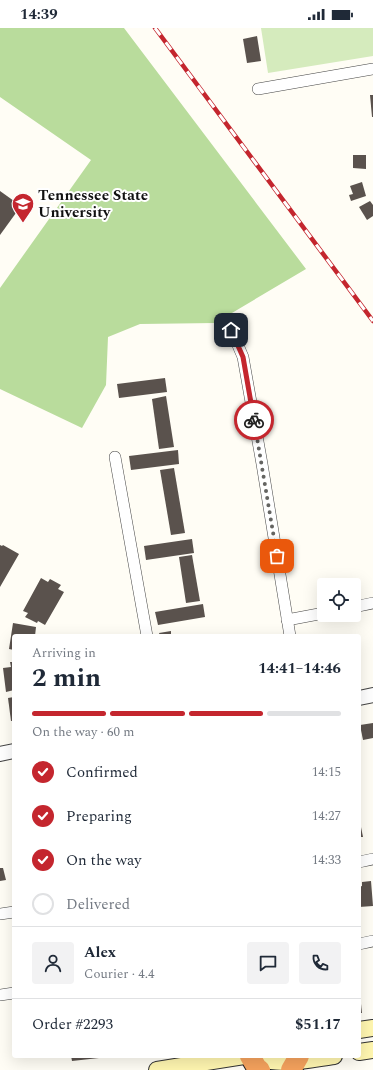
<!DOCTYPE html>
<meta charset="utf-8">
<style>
:root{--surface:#fff;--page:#f2f2f3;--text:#1f2937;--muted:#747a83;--line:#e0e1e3;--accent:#c4262e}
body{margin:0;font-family:Spectral,serif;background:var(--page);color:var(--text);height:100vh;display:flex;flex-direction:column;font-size:15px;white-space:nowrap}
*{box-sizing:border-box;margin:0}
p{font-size:13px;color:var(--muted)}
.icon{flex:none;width:22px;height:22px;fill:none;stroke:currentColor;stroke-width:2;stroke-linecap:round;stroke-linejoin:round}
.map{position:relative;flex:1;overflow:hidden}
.panel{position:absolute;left:12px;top:606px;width:349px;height:424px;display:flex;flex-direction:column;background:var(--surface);border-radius:4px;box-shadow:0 4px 16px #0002}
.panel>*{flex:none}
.controls{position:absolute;left:317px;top:550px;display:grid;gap:8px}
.controls a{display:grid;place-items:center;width:44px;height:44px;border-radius:4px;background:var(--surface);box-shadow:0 4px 16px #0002;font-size:20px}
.pin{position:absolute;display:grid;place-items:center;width:34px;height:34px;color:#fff;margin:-17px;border-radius:8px;box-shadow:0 2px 6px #0006}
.courier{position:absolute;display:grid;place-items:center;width:40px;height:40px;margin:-20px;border:3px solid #c4262e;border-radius:50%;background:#fff;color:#222;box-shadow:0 1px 5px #0007}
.summary em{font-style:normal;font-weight:700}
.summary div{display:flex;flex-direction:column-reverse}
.summary{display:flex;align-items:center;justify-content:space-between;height:68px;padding:0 20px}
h1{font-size:26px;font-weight:700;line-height:30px}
.bar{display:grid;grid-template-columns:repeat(4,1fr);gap:6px 4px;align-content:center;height:48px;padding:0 20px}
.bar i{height:5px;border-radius:3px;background:var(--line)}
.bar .current{background:var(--accent)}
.bar p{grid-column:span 4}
.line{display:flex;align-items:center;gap:10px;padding:0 20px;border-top:1px solid var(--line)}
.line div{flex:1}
.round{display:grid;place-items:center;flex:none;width:42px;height:42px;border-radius:4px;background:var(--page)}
ol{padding:0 20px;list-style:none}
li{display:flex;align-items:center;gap:12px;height:44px}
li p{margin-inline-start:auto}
li .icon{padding:4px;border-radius:50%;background:var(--accent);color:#fff;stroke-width:4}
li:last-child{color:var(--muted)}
li i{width:22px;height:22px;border:2px solid var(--line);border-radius:50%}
.status{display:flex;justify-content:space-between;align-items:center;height:28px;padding:0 20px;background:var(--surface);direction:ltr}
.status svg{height:11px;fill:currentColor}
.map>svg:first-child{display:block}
.green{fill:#d5ebbd}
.forest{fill:#b9dc9c}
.building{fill:#5a524d}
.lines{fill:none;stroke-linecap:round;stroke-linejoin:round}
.minor-casing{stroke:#444;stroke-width:12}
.tertiary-casing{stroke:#444;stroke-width:16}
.secondary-casing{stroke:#333;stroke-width:18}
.motorway-casing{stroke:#222;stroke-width:22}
.minor{stroke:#fff;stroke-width:11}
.tertiary{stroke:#fff;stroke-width:14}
.secondary{stroke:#fff6b0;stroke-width:16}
.motorway{stroke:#f5a25d;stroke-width:20}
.rail-casing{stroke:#c4262e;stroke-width:4.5}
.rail{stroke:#fff;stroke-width:3;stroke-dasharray:9;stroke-linecap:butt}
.done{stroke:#646461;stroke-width:4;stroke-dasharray:0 7.2}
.route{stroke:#c4262e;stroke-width:5}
.labels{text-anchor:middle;stroke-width:4;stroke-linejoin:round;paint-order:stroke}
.poi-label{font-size:15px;font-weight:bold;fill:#111;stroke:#fff;text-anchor:start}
</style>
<div class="status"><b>14:39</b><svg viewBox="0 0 49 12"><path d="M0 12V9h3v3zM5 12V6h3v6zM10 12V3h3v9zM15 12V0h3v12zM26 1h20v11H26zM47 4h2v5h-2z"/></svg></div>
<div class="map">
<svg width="373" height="1042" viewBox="0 0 373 1042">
<rect width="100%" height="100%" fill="#fffdf5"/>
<polygon class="green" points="261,0 373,0 373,28 268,45"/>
<polygon class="forest" points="0,0 124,0 306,241 215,295 140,296 108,309 106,357 82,400 0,361 0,260 91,132 0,69"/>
<g class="building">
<polygon points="257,8 261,33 247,35 243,11"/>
<polygon points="370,67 373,67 373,89 372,89"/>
<polygon points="353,127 366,127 366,141 353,140"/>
<polygon points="362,154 366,168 351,173 349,167 353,166 350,158"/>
<polygon points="0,163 21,178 0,207"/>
<polygon points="370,173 373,177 373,188 367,192 359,179"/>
<polygon points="165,350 167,364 119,370 117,356"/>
<polygon points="166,368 174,419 159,421 152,371"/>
<polygon points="178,422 179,436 131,442 129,428"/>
<polygon points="174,440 185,505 171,507 160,442"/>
<polygon points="192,511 194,525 146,532 144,518"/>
<polygon points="0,517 2,518 3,517 19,526 0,559"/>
<polygon points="192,527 200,573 186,575 179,529"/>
<polygon points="41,550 48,554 50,551 61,557 58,561 64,564 45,597 38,593 37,595 25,589 28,585 23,583"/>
<polygon points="203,576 205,589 158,597 155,584"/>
<polygon points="13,595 36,599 35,608 14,608 14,622 9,621"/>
<polygon points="171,603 171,608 160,608 159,605"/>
<polygon points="10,634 14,634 14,662 6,664 3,640 11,639"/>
<polygon points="14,669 14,693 11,693 8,670"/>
<polygon points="373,695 373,710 363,712 360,697"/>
<polygon points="359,789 363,809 359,809"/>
<polygon points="0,840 3,840 6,852 0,853"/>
<polygon points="371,853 373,878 359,879 359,859 362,858 362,854"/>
<polygon points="359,967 360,967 362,985 359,985"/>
<polygon points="71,1028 108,1028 108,1029 72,1033"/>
</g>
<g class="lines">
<g class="minor-casing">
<g id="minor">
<polyline points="258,61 373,41"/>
<polyline points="231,301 243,329 262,436 290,608"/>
<polyline points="115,429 147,608"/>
<polyline points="354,579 373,575"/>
<polyline points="287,592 324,585"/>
<polyline points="359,834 373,831"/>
<polyline points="0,886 14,884"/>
<polyline points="359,916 373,913"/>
<polyline points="0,967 14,965"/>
</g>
</g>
<g class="tertiary-casing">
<g id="tertiary">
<polyline points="359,670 373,667"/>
<polyline points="0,726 14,723"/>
</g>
</g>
<g class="secondary-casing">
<g id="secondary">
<polyline points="359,1002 373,1000"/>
<polyline points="359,1024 373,1022"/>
<path d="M252,1028C278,1039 306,1032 334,1028"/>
<polyline points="157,1042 244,1028"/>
</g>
</g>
<g class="motorway-casing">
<g id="motorway">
<polyline points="250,1028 257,1040 260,1042"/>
<polyline points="291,1042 299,1028"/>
</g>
</g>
<use href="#minor" class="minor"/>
<use href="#tertiary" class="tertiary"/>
<use href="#secondary" class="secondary"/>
<use href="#motorway" class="motorway"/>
<g class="rail-casing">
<polyline id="rail" points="155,0 373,293"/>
</g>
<use href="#rail" class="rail"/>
</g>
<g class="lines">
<polyline class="done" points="254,392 277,528"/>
<polyline class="route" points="231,302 243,329 254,392"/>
</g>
<defs>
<g id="university-pin" transform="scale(1.15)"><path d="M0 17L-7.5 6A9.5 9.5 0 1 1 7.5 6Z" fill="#c4262e" stroke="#fff"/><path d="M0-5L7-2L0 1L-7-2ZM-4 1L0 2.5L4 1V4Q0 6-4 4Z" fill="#fff"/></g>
</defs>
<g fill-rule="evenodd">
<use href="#university-pin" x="23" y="176"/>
</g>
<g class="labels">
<g class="poi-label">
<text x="38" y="172">Tennessee State<tspan x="38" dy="17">University</tspan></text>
</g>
</g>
</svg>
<div class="controls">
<a><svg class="icon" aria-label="locate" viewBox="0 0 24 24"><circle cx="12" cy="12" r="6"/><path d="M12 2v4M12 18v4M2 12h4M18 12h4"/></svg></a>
</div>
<div class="pin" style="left:277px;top:528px;background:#ea580c"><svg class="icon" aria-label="bag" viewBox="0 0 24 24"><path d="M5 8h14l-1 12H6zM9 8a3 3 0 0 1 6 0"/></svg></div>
<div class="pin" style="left:231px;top:302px;background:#1f2937"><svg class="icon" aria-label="home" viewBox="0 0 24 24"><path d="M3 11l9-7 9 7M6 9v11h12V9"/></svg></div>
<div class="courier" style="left:254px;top:392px"><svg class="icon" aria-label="bike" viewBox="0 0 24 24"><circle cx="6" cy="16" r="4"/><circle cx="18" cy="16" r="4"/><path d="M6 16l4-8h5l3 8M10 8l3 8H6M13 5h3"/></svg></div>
<section class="panel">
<div class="summary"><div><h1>2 min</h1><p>Arriving in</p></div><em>14:41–14:46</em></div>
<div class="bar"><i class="current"></i><i class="current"></i><i class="current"></i><i></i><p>On the way · 60 m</p></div>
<ol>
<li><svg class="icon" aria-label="check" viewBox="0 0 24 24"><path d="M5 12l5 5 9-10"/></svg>Confirmed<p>14:15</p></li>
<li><svg class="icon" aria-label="check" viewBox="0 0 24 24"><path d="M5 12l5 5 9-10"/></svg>Preparing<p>14:27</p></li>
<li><svg class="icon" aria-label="check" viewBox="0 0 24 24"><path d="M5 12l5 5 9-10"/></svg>On the way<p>14:33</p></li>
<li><i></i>Delivered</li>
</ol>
<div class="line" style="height:72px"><a class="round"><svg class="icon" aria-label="person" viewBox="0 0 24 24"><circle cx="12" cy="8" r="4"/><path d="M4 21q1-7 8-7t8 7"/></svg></a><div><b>Alex</b><p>Courier · 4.4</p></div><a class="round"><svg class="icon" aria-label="chat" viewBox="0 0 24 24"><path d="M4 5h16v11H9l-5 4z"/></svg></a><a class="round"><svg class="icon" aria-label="phone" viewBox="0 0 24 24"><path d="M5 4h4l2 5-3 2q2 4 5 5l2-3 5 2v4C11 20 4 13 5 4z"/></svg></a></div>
<div class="line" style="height:52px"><div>Order #2293</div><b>$51.17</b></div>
</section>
</div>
